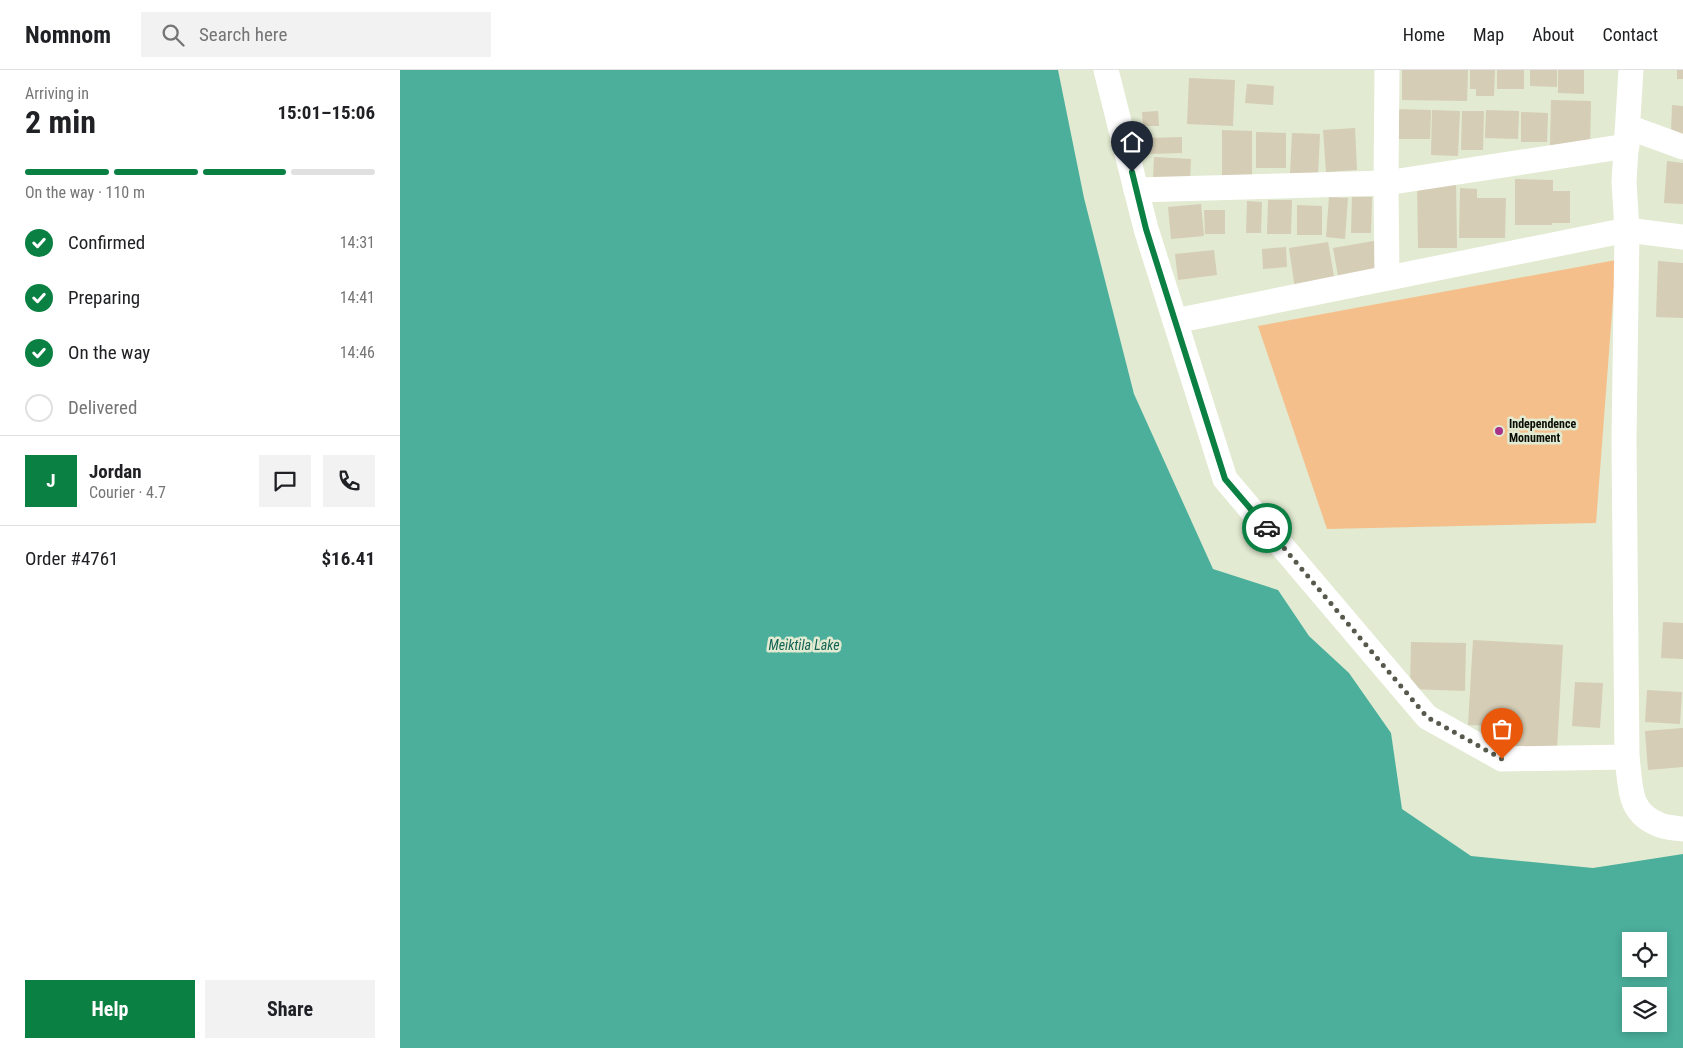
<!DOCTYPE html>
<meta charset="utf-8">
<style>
:root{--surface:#fff;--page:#f2f2f2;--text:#202124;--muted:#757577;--line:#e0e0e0;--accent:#0b8043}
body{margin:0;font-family:"Roboto Condensed",sans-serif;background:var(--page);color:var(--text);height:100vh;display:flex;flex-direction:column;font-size:19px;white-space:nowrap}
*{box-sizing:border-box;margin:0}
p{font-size:16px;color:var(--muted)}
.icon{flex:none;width:28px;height:28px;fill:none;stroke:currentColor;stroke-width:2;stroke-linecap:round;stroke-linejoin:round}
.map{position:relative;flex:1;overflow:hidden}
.details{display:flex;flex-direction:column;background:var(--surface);width:400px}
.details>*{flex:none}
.tools{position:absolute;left:1222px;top:862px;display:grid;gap:10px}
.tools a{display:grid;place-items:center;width:45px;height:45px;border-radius:0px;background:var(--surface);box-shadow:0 2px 8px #0003;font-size:25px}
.pin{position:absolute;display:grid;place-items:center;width:42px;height:42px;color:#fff;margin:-51px -21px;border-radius:50% 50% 50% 0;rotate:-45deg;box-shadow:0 0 5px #0007}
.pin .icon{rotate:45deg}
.courier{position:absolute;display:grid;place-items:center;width:50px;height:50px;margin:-25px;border:4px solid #0b8043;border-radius:50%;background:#fff;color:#222;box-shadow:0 1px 6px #0007}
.headline em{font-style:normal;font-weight:700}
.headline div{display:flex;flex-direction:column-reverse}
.headline{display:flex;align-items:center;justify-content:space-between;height:85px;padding:0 25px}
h1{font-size:32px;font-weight:700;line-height:38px}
.bar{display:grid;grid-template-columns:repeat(4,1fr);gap:8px 5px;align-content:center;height:60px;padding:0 25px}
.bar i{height:6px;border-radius:4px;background:var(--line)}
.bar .active{background:var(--accent)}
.bar p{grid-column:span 4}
.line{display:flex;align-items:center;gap:12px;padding:0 25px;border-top:1px solid var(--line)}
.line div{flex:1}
.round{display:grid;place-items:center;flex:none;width:52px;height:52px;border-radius:0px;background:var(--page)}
ol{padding:0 25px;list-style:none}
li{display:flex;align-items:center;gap:15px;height:55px}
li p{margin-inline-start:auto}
li .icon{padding:5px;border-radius:50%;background:var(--accent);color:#fff;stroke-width:4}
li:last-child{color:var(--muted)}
li i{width:28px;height:28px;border:2px solid var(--line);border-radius:50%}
.action{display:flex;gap:10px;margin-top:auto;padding:10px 25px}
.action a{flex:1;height:58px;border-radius:0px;background:var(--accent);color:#fff;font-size:20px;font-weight:700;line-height:58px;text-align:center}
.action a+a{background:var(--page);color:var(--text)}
header{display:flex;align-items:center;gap:30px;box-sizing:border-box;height:70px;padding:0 25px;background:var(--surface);border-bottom:1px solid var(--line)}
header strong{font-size:24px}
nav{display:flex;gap:28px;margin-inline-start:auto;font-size:18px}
.search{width:350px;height:45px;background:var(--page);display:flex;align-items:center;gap:12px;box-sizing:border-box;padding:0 18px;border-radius:0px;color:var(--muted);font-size:19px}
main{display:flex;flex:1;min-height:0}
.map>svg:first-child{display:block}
.green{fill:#f5bf8b}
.water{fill:#4baf9b;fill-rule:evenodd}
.building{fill:#d5cdb5}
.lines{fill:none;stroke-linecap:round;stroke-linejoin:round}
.minor{stroke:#fff;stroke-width:25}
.done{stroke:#565a4c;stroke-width:5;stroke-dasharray:0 9}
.route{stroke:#0b8043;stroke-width:6}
.poi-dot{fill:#a83289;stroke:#e2ead1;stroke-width:2}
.labels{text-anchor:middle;stroke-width:5;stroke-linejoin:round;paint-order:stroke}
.poi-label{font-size:12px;font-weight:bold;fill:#0a0d05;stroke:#e2ead1;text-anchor:start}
.water-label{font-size:14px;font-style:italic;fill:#136455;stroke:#e2ead1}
</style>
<header>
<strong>Nomnom</strong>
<div class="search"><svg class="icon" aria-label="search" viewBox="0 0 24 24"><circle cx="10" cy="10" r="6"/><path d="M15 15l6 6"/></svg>Search here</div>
<nav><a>Home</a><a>Map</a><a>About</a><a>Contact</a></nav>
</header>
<main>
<section class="details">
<div class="headline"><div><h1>2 min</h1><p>Arriving in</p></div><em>15:01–15:06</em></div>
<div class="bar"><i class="active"></i><i class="active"></i><i class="active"></i><i></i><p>On the way · 110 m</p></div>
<ol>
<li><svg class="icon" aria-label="check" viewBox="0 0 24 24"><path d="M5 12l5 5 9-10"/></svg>Confirmed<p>14:31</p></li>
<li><svg class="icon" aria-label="check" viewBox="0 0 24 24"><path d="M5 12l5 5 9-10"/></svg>Preparing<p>14:41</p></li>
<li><svg class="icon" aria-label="check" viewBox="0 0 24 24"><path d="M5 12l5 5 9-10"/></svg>On the way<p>14:46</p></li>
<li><i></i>Delivered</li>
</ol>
<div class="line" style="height:90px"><b class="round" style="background:var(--accent);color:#fff">J</b><div><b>Jordan</b><p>Courier · 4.7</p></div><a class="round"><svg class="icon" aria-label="chat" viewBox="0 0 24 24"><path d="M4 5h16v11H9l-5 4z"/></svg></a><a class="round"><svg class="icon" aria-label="phone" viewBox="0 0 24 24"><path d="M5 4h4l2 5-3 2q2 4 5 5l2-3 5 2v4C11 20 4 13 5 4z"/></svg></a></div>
<div class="line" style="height:65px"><div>Order #4761</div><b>$16.41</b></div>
<div class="action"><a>Help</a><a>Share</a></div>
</section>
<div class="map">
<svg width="1283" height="978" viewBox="0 0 1283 978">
<rect width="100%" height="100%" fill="#e2ead1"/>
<polygon class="green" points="1216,190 1196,453 927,459 858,256"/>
<path class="water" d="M0,0H658L684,128L734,324L813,499L878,520L909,566L949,603L991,663L1002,739L1071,786L1193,798L1283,784V978H0ZM1231,871H1259V899H1231ZM1231,926H1259V954H1231Z"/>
<g class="building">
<polygon points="1002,0 1068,0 1067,31 1002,30"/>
<polygon points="1070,0 1095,0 1094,26 1076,26 1076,19 1070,19"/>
<rect x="1097" y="0" width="27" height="19"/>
<polygon points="1130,0 1157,0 1157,17 1130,16"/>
<polygon points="1158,0 1184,0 1184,24 1158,23"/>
<rect x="1277" y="0" width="6" height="9"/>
<polygon points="789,8 835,10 833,56 787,54"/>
<polygon points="847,14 874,16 873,35 845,33"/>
<polygon points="1151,30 1191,31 1190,78 1150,77"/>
<polygon points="1272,35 1283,36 1283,65 1271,64"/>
<polygon points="995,39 1031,40 1030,69 994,69"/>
<polygon points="1032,40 1060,41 1058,86 1031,85"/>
<polygon points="1086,40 1119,41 1118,69 1085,68"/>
<polygon points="758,41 759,56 743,56 742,42"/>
<polygon points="1062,41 1084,41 1083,80 1061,80"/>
<polygon points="1121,42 1148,43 1147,72 1121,72"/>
<polygon points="955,58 957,100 926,102 923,60"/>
<polygon points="822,60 852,61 852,108 822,107"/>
<polygon points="856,62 886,63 886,98 856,98"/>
<polygon points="892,63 920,64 918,106 890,104"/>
<polygon points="782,67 782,83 749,84 749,68"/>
<polygon points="754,87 791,89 790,112 753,111"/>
<polygon points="1267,91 1283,93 1283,134 1264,133"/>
<polygon points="1115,109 1153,110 1153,121 1170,121 1170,153 1152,153 1152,155 1115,155"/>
<polygon points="1017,110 1056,110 1057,178 1018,178"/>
<polygon points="1060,118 1077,119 1077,128 1106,128 1105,168 1059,168"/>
<polygon points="929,127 948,128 945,169 926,167"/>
<polygon points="952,127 972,127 971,163 951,163"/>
<polygon points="868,130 892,130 891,164 867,164"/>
<polygon points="847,131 862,132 861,163 846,163"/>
<polygon points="801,134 804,166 771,169 768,137"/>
<polygon points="897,135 922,136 922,165 897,165"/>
<polygon points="804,140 825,140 825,164 805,164"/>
<polygon points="974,171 980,204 939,211 933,178"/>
<polygon points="928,172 935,212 895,219 889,178"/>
<polygon points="886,177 887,197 863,199 862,179"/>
<polygon points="814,180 817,205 778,210 775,184"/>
<polygon points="1258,191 1283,193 1283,248 1256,247"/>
<polygon points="1263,552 1283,553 1283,589 1261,588"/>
<polygon points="1073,570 1163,575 1157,679 1092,675 1093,656 1068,655"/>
<polygon points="1011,572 1066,573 1065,621 1010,619"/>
<polygon points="1175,612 1203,613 1200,658 1172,656"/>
<polygon points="1247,620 1282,622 1280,654 1245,652"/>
<polygon points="1283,658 1283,697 1248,700 1245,661"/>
</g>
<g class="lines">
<g class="minor">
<polyline points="706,0 746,159 825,409 1027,647 1102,689 1227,687"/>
<polyline points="987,0 986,113 987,208"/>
<path d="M1231,0L1224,112L1227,160L1224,371L1227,687C1231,716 1227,743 1260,755C1267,758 1276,758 1283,759"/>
<polyline points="1228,57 1283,77"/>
<polyline points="736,120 986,113 1227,76"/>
<polyline points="775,251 1227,160 1283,167"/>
</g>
</g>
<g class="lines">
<polyline class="done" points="867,458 1027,647 1102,689"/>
<polyline class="route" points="732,102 746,159 825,409 867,458"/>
</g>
<circle class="poi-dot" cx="1099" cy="361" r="5"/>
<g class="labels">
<g class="poi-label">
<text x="1109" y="358">Independence<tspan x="1109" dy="14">Monument</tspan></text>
</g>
<g class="water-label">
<text x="404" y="580">Meiktila Lake</text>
</g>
</g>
</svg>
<div class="tools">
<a><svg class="icon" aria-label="locate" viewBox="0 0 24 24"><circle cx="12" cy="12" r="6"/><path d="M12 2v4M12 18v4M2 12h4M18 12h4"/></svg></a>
<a><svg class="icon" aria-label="layers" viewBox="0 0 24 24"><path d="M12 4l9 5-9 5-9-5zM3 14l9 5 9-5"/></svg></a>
</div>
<div class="pin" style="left:1102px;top:689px;background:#ea580c"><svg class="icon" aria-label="bag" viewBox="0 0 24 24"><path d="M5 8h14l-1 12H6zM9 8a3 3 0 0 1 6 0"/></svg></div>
<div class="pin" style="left:732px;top:102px;background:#1f2937"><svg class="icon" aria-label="home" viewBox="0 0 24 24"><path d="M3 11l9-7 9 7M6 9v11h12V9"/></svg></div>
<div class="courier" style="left:867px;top:458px"><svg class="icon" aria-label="car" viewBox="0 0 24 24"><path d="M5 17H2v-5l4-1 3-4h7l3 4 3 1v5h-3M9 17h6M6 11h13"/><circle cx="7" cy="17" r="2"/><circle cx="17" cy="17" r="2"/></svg></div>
</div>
</main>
